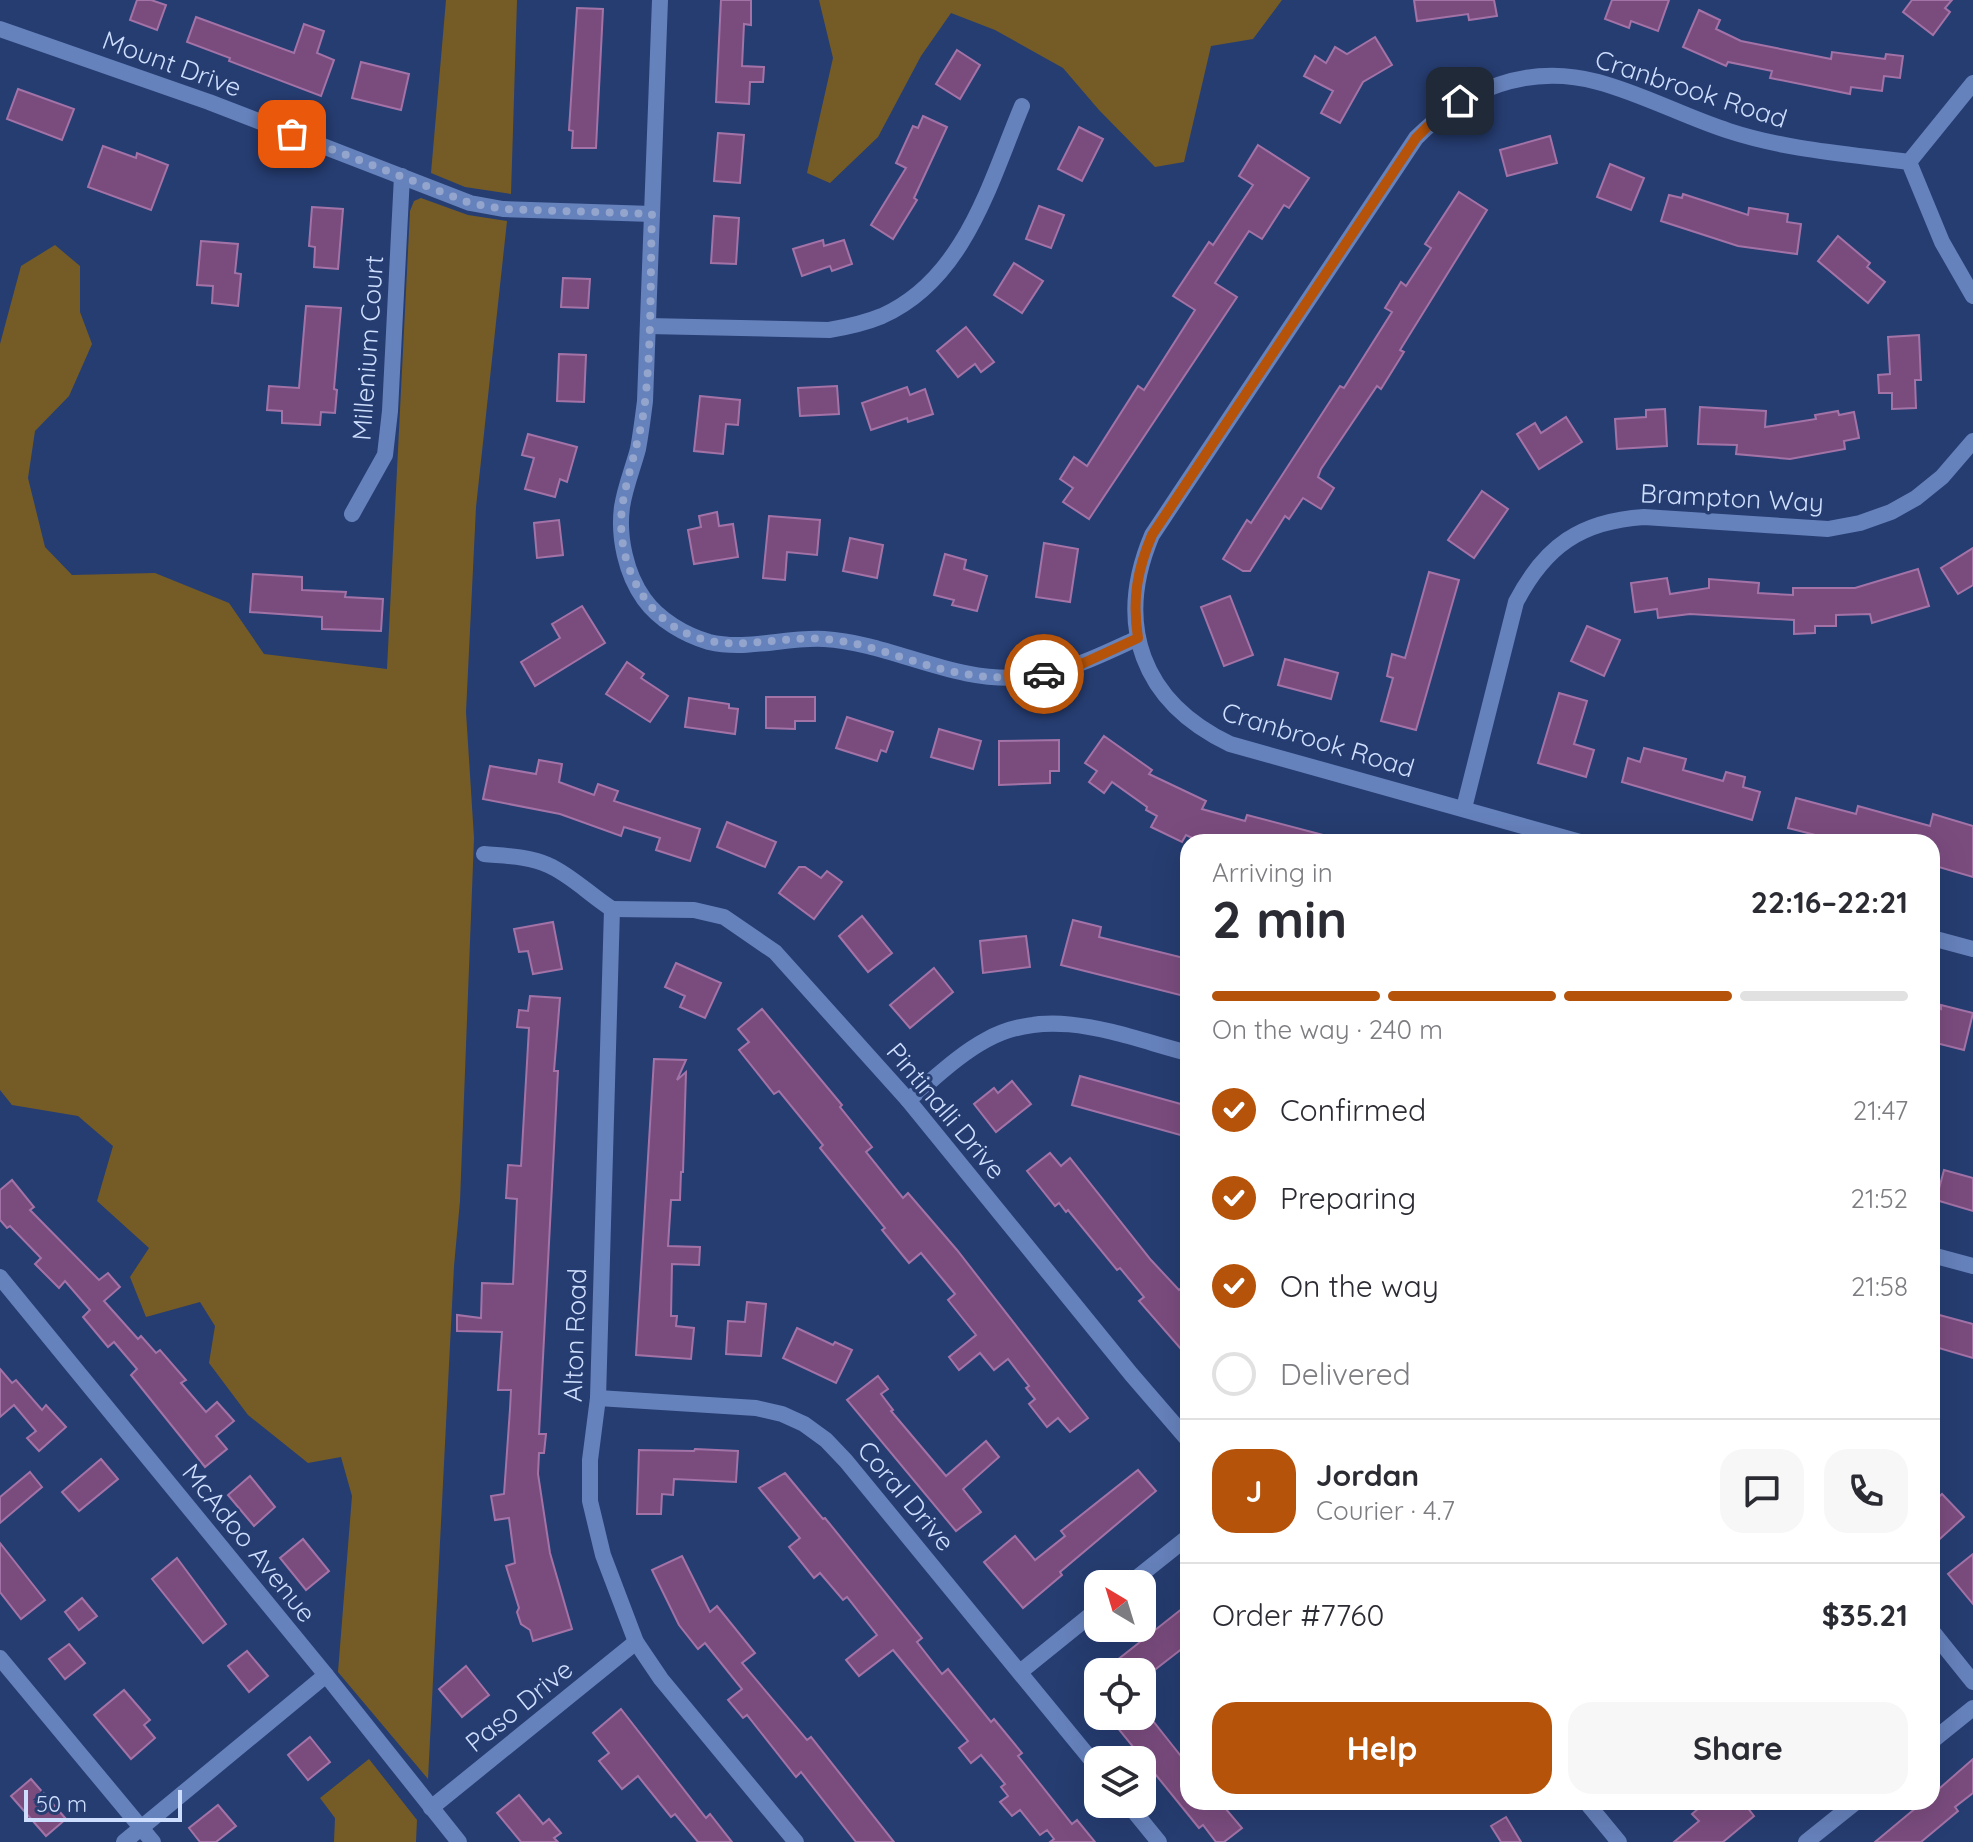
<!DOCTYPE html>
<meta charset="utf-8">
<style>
:root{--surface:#fff;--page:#f7f7f7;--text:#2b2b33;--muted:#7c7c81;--line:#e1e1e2;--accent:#b45309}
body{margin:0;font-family:Quicksand,sans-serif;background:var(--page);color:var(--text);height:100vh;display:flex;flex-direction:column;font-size:30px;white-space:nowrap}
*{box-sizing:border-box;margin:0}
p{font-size:26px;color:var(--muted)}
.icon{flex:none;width:44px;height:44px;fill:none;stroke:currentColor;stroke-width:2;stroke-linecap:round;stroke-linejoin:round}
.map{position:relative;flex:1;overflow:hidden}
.details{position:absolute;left:1180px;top:834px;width:760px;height:976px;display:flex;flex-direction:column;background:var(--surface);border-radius:24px;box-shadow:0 8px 32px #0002}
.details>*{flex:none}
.needle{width:52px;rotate:322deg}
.buttons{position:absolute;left:1084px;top:1570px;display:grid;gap:16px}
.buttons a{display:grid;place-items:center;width:72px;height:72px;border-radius:16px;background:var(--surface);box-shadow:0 8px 32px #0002;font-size:40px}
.scale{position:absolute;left:24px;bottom:20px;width:158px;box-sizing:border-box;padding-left:8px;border:4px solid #cdddfd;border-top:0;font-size:22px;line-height:28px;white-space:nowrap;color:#cdddfd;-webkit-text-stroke:6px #263d71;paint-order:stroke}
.pin{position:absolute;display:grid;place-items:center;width:68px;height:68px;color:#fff;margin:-34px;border-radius:16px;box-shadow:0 4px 12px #0006}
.courier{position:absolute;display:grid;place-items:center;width:80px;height:80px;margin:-40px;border:6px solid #b45309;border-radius:50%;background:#fff;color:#222;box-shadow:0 2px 10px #0007}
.headline em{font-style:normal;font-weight:700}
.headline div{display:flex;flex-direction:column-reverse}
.headline{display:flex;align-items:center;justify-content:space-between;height:136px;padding:0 32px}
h1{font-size:52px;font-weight:700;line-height:60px}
.bar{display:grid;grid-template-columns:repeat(4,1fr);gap:12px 8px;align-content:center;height:96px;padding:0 32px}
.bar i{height:10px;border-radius:6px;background:var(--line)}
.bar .on{background:var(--accent)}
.bar p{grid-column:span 4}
.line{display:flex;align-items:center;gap:20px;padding:0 32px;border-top:2px solid var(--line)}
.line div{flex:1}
.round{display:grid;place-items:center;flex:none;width:84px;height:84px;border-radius:24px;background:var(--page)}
ol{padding:0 32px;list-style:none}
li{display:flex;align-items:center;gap:24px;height:88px}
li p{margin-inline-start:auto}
li .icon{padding:8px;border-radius:50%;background:var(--accent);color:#fff;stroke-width:4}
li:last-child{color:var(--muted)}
li i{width:44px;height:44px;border:4px solid var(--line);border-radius:50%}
.action{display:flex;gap:16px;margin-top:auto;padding:16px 32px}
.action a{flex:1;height:92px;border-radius:24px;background:var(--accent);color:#fff;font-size:32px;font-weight:700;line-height:92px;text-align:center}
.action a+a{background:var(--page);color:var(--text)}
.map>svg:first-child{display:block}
.green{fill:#755c26}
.building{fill:#7a4c7e;stroke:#a373a7;stroke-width:2}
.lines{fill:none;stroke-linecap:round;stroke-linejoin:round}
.street{stroke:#6682bc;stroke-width:16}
.done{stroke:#93a5cc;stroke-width:8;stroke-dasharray:0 14.4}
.route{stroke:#b45309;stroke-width:10}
.labels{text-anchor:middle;stroke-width:7;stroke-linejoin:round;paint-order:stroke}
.street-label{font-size:26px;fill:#cdddfd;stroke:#263d71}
</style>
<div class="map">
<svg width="1973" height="1842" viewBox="0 0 1973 1842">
<rect width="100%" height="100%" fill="#263d71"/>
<g class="green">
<polygon points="446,0 517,0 511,194 465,187 431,173"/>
<polygon points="819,0 1282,0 1253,39 1211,46 1184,162 1155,167 1099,110 1063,68 995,30 951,13 921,56 878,137 830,183 807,173 833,58"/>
<polygon points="421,198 468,215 507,221 476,507 466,712 474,838 460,1201 454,1266 428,1779 338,1672 352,1496 341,1457 308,1463 248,1415 209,1363 215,1326 200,1302 146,1317 130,1277 149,1248 97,1201 113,1146 78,1116 12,1105 0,1090 0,344 21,266 55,245 80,266 80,312 92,344 69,396 35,431 28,478 45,547 72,575 155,573 229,603 264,654 387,669 410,211 414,201"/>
<polygon points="369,1759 417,1820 416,1842 334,1842 335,1818 320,1798"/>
</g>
<g class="building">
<polygon points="137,0 151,0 166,5 157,30 130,20"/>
<polygon points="721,0 751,0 751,25 744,24 742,66 764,67 763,82 750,82 749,104 716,102"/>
<polygon points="1414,0 1494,0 1497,16 1469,20 1468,14 1417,21"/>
<polygon points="1612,0 1669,0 1658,31 1631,21 1629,28 1605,19"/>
<polygon points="1912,0 1952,0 1945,8 1950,12 1933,35 1903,12"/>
<polygon points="577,8 603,9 596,148 572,148 573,131 569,130"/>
<polygon points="1699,10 1720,20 1716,29 1741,41 1831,59 1832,52 1885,59 1886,54 1903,56 1900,78 1884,76 1882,91 1851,87 1850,94 1770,78 1772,71 1728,62 1726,66 1683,47"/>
<polygon points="196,17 294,53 304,24 324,31 317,53 334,60 321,96 229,61 230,58 187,42"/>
<polygon points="1375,37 1392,65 1363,82 1340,123 1321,113 1333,91 1304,76 1315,56 1326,63 1335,47 1347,54"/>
<polygon points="957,50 980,65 960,99 936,84"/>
<polygon points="361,62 409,74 401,110 352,98"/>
<polygon points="18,89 74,109 62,140 7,119"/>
<polygon points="923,116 947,127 914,198 917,200 893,239 871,225 906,168 896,163 913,126 918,128"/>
<polygon points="1079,127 1103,139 1082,181 1058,169"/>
<polygon points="718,133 744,135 740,183 714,181"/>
<polygon points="1550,136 1557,163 1507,176 1500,150"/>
<polygon points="1258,145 1309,178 1289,208 1284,205 1262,239 1249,231 1215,283 1237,297 1089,519 1063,502 1073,488 1060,479 1074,457 1087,466 1138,386 1144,390 1195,310 1173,296 1209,242 1213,245 1253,185 1239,176"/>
<polygon points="103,146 136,158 137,153 168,165 151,210 88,187"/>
<polygon points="1610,164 1644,178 1631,210 1597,197"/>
<polygon points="1459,192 1487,210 1400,350 1404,352 1381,389 1377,386 1321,469 1318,477 1334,488 1321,509 1303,498 1289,519 1285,516 1250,571 1243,571 1223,559 1247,520 1251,523 1340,386 1344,388 1392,312 1385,308 1401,282 1406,286 1431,248 1425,244"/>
<polygon points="1683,194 1748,215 1749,208 1788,214 1787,222 1801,224 1797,254 1738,246 1661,221 1669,195 1682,198"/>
<polygon points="1039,206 1064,215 1051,248 1026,239"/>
<polygon points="312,207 343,209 338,269 314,267 315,247 309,246"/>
<polygon points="714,216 739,218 736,264 711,263"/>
<polygon points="1838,236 1870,263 1867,267 1885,282 1868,303 1818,261"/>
<polygon points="823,240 824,246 844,240 852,264 832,271 830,266 802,276 793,249"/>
<polygon points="201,241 238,244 235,273 241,274 238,306 212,303 213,286 197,285"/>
<polygon points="1014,263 1043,281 1022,313 994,295"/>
<polygon points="563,278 590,279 588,308 561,307"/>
<polygon points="306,306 341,308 334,389 337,390 335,413 321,412 320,425 282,423 282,411 267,410 269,386 299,388"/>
<polygon points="966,327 994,362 981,372 975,364 958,377 937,351"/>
<polygon points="1919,335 1921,380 1915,380 1916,408 1892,409 1892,393 1879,393 1878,375 1890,374 1888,337"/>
<polygon points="559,354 586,355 584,402 557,401"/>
<polygon points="837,386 839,414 800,416 798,388"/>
<polygon points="907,387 910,395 925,389 933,414 908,422 907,418 871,430 862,403"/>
<polygon points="700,396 740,400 738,425 726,424 723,454 694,451"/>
<polygon points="1700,407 1766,411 1765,427 1816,419 1815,415 1838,411 1839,415 1854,412 1859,438 1844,441 1845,449 1790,459 1736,454 1737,445 1698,444"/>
<polygon points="1665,409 1667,446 1617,449 1615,419 1646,417 1646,410"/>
<polygon points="1566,417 1582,442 1539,469 1517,434 1535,423 1541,433"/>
<polygon points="528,434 577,447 567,482 560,479 555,497 525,489 534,458 522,455"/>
<polygon points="1482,491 1508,509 1474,558 1448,540"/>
<polygon points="717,512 719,526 733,524 738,557 694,564 688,530 701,527 699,516"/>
<polygon points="769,516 820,520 817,555 787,552 785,580 763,578"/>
<polygon points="559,520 563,555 537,558 534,523"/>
<polygon points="850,538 883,545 877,578 843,571"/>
<polygon points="1044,543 1078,549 1070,602 1036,597"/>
<polygon points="1973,548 1973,585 1958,594 1941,568"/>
<polygon points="945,554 966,560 964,569 987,576 977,611 952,605 954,600 934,595"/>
<polygon points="1918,569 1929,606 1872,623 1870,614 1836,615 1836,626 1815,626 1815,633 1794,634 1794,620 1690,614 1658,618 1657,609 1635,612 1631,583 1667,578 1670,594 1709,588 1709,579 1759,583 1758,593 1793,595 1793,588 1855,588"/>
<polygon points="1429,572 1459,580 1416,730 1381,721 1393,678 1387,676 1392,654 1405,658"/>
<polygon points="253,574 302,577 302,590 346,592 345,597 383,599 381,631 322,629 322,617 250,612"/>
<polygon points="1230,596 1253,655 1224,666 1201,607"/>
<polygon points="582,606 605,643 535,686 521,662 560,638 552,624"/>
<polygon points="1587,626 1620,640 1604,676 1571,661"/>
<polygon points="1285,659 1338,673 1331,699 1278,685"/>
<polygon points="627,662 644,674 641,678 668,696 650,722 606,694"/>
<polygon points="1559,693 1587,701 1574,744 1594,750 1586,777 1538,763"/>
<polygon points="766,697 815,697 815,721 795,721 795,729 766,728"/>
<polygon points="689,698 729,704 729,708 738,709 735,734 685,727"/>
<polygon points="847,717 893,732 886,752 881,750 877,761 836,748"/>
<polygon points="939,729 981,741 973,769 931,757"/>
<polygon points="1104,736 1152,770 1149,774 1206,801 1202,809 1245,821 1247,815 1327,836 1326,842 1201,842 1186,835 1182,842 1151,827 1157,816 1146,810 1147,807 1112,782 1104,793 1089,782 1097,771 1085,763"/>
<polygon points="1059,740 1059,771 1050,771 1050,783 999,785 999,741"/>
<polygon points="1644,748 1686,759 1683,770 1723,781 1726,772 1745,777 1743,787 1760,792 1752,820 1622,782 1628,758 1640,762"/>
<polygon points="539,760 562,764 559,782 594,795 598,784 618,791 614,801 700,829 690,861 656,850 660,838 624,827 621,836 560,814 483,799 490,766 536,774"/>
<polygon points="1796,798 1856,814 1858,806 1930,826 1933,814 1973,826 1973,877 1932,865 1932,842 1843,842 1788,828"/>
<polygon points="727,822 776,842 765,867 717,847"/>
<polygon points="799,867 805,867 821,878 827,871 842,882 814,919 779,893"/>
<polygon points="862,916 892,953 868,972 839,936"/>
<polygon points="1073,920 1101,927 1099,937 1188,959 1188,997 1061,965"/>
<polygon points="553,922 562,969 533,974 528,951 519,952 514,929"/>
<polygon points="1026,936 1030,967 983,973 980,941"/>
<polygon points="676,963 721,983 705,1018 680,1007 685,996 665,987"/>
<polygon points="934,968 953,992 910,1028 890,1005"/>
<polygon points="530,996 560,998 554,1071 558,1071 539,1434 546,1434 544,1453 539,1453 538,1474 550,1553 572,1629 533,1641 530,1630 521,1624 517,1612 519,1608 506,1566 515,1563 509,1518 495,1520 491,1496 504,1494 510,1409 511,1390 498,1390 502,1332 457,1331 457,1315 481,1318 482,1283 513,1284 517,1199 506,1198 508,1165 521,1166 529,1028 517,1027 519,1010 528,1011"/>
<polygon points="1941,1005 1973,1013 1964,1050 1932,1042 1932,1006 1941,1009"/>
<polygon points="762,1009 842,1105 840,1107 872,1147 866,1152 903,1198 908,1193 957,1250 1088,1418 1070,1432 1058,1418 1047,1427 1029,1404 1035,1399 1026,1388 1029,1386 1008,1359 994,1370 980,1353 959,1370 949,1357 976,1335 948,1300 955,1294 921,1253 909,1263 882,1230 885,1228 820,1148 823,1145 779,1091 774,1094 739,1050 749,1042 738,1029"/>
<polygon points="654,1059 686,1060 677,1080 686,1072 683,1172 681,1172 680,1200 671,1200 668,1246 700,1247 699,1265 672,1264 671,1316 677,1316 676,1326 694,1328 691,1359 636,1355"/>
<polygon points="1080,1076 1188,1106 1184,1136 1072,1105"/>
<polygon points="1012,1081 1031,1104 996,1132 974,1104 994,1088 998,1093"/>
<polygon points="1050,1153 1061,1166 1070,1158 1151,1260 1179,1290 1188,1282 1188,1357 1139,1301 1144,1297 1120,1268 1117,1270 1068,1210 1066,1212 1059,1203 1055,1206 1027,1171"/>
<polygon points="1944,1170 1973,1178 1973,1211 1936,1200"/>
<polygon points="12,1180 34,1207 30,1210 99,1280 108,1273 120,1287 104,1301 138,1339 141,1336 156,1353 160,1350 186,1380 181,1383 206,1412 217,1402 234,1421 216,1436 227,1449 205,1467 131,1375 137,1369 114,1342 108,1347 83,1317 90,1310 65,1281 59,1288 35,1264 41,1258 10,1226 7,1228 0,1220 0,1190"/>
<polygon points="747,1302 766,1304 761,1356 726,1354 728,1321 745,1322"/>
<polygon points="1932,1313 1973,1324 1973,1358 1932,1346"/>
<polygon points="797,1328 833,1345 835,1342 852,1350 836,1383 783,1358"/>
<polygon points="0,1369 12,1383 16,1380 42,1410 46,1405 66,1427 39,1451 27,1438 36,1431 14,1405 0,1417"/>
<polygon points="878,1376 888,1389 881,1394 893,1410 891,1411 946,1476 986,1441 999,1457 963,1489 981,1512 956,1531 847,1400"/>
<polygon points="695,1449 738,1451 736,1482 674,1479 673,1495 662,1494 661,1514 637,1514 639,1450 694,1451"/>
<polygon points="101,1459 118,1479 79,1511 62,1492"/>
<polygon points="1138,1470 1156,1491 1060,1572 1062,1575 1023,1608 984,1562 1015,1536 1035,1560 1065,1536 1061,1531"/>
<polygon points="30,1472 42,1487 0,1523 0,1497"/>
<polygon points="785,1473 823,1519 825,1518 922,1638 917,1642 942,1674 948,1669 991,1722 994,1719 1022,1753 1018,1756 1072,1824 1077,1820 1095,1842 1050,1842 1054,1839 1047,1830 1040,1835 1020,1810 1012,1816 1000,1802 1008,1796 1001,1787 1005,1784 981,1755 971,1763 959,1748 968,1741 893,1650 859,1676 846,1660 877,1635 847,1597 843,1600 820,1573 814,1578 789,1547 800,1538 759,1488"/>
<polygon points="250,1476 275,1507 254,1526 228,1495"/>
<polygon points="1942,1494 1964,1517 1932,1546 1932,1503"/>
<polygon points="303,1539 329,1571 306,1590 280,1558"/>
<polygon points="0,1543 45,1600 21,1619 0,1592"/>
<polygon points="1973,1554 1973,1604 1948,1574"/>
<polygon points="682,1556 710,1612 717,1606 755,1653 742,1663 807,1740 811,1737 894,1842 856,1842 801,1772 796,1777 747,1715 743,1718 728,1700 742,1689 705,1643 698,1649 679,1625 652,1570"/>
<polygon points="177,1558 226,1624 203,1643 152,1579"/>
<polygon points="82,1598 97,1616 79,1630 65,1612"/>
<polygon points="1188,1604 1188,1644 1152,1672 1102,1672"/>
<polygon points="69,1644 85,1663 65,1679 49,1659"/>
<polygon points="247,1651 268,1676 249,1692 228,1666"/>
<polygon points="466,1666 489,1695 462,1717 439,1689"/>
<polygon points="124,1690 150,1720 144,1725 155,1738 131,1759 94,1715"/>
<polygon points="621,1709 706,1818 710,1814 732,1842 698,1842 675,1814 671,1817 638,1776 622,1789 599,1761 609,1753 593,1733"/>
<polygon points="1108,1716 1149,1716 1188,1765 1188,1802 1220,1802 1242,1828 1224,1842 1216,1842 1203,1825 1199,1828"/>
<polygon points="310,1737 330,1762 308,1780 288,1755"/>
<polygon points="1973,1759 1973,1793 1955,1807 1958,1811 1921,1842 1875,1842 1923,1802 1932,1802 1932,1795"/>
<polygon points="31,1779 66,1819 46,1836 11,1796"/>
<polygon points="519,1795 543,1824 549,1819 561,1833 554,1838 558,1842 521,1842 497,1813"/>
<polygon points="1706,1802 1743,1802 1754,1816 1723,1842 1674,1842 1699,1821 1692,1814"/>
<polygon points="218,1805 236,1826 216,1842 200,1842 189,1828"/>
<polygon points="1506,1817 1521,1842 1501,1842 1491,1826"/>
</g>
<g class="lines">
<g class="street">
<path d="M660,0L645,401C643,417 641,433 638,449C633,468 625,487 622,507C618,537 626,574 644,599C659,620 685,635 709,642C747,651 785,637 824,639C892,643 954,684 1025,677C1066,673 1101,655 1138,638"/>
<polyline points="0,29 209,102 470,203 503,209 652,214"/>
<polyline points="1909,162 1973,83"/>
<path d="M648,326L829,330C847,327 865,323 882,316C965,279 990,182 1022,106"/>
<polyline points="352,514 385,455 390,411 402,176"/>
<path d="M1464,808L1516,602C1545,546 1581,521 1644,517L1828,529L1860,523L1891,512L1916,498L1942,477L1973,441"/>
<path d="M1580,842L1230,744C1142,702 1114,625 1152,535L1416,138C1465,89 1528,63 1598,82C1643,94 1685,117 1729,131C1787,150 1849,154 1909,162L1942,242L1973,296"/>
<path d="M484,854C505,856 529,856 548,865C571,875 590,895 612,909"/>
<polyline points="612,909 598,1398 590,1460 590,1501 603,1555 636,1642 661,1679 796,1842"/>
<polyline points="612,909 694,910 724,917 775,952 908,1100 1131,1374 1188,1440"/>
<polyline points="1932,938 1973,949"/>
<path d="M908,1100C933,1080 958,1055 986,1040C1051,1004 1122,1036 1188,1053"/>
<polyline points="1932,1255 1973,1266"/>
<polyline points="0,1277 326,1675 459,1842"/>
<polyline points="598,1398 756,1408 782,1414 804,1424 826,1440 846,1461 1098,1768"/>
<polyline points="1129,1584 1188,1537"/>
<polyline points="1932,1631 1973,1682"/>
<polyline points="0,1658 153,1842"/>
<polyline points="1020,1672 1098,1609"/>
<polyline points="1932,1741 1973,1708"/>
<polyline points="1586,1802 1619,1842"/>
<polyline points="1128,1804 1159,1842"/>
<polyline points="431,1808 636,1642"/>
<polyline points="124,1842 326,1675"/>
<polyline points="1806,1842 1856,1802"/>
</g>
</g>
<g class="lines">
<path class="done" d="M292,134L470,203L503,209L652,214C650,276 652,340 645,402C641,438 627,473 622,508C616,558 641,614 688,634C733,654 778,635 825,639C874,643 918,667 966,674C992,679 1018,678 1044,674"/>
<path class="route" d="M1044,674L1075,667L1138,638C1132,600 1137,570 1152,535L1416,138L1438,116L1460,101"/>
</g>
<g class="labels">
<g class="street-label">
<text transform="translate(172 64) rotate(20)" y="9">Mount Drive</text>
<text transform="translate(1691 89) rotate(18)" y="9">Cranbrook Road</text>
<text transform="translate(368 348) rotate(-86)" y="9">Millenium Court</text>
<text transform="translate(1732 498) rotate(3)" y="9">Brampton Way</text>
<text transform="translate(1318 740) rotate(17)" y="9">Cranbrook Road</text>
<text transform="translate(946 1111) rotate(50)" y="9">Pintinalli Drive</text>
<text transform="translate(575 1335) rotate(-88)" y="9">Alton Road</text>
<text transform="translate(906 1496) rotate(50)" y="9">Coral Drive</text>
<text transform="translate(249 1543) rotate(51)" y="9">McAdoo Avenue</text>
<text transform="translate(519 1706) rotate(-39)" y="9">Paso Drive</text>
</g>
</g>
</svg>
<div class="buttons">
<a><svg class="needle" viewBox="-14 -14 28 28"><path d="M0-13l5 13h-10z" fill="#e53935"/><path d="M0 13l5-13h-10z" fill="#7c7c81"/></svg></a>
<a><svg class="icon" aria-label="locate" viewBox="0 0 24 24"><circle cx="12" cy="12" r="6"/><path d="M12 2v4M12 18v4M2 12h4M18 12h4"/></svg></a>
<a><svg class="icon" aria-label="layers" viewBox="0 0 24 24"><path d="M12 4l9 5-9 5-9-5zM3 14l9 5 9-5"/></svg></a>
</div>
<div class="scale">50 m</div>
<div class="pin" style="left:292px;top:134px;background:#ea580c"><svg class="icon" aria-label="bag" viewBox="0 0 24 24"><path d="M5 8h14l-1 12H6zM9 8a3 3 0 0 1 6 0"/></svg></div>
<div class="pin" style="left:1460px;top:101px;background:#1f2937"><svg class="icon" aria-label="home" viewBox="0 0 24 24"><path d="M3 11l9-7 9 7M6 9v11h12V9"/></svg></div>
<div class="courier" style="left:1044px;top:674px"><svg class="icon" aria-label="car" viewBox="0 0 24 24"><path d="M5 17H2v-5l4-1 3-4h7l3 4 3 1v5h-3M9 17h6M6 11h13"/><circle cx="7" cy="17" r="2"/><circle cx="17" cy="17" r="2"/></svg></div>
<section class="details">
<div class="headline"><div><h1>2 min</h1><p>Arriving in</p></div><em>22:16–22:21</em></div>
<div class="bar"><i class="on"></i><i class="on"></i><i class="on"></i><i></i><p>On the way · 240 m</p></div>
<ol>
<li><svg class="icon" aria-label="check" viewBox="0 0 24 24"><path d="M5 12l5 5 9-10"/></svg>Confirmed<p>21:47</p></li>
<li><svg class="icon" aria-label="check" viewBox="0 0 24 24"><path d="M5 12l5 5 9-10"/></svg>Preparing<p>21:52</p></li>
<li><svg class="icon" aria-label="check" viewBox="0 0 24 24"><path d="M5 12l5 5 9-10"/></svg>On the way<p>21:58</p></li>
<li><i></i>Delivered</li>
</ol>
<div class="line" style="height:144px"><b class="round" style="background:var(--accent);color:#fff">J</b><div><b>Jordan</b><p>Courier · 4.7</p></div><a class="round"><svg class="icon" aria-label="chat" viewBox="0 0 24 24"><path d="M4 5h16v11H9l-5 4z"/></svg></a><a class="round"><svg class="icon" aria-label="phone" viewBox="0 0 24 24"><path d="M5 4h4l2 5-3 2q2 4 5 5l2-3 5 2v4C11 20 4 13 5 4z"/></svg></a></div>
<div class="line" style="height:104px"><div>Order #7760</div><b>$35.21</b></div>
<div class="action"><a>Help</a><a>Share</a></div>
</section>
</div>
